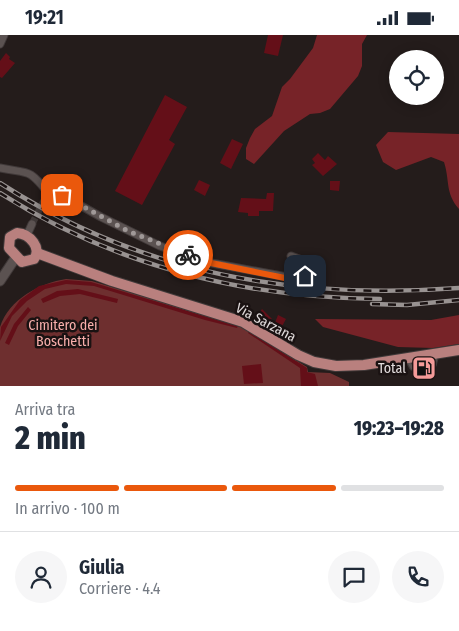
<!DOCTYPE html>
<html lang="it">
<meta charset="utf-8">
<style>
:root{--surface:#fff;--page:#f6f6f7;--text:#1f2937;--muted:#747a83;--line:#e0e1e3;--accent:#ea580c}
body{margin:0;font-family:"Fira Sans Condensed",sans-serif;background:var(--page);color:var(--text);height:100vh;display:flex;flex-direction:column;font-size:19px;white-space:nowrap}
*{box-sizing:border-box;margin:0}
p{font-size:16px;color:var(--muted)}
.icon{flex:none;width:28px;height:28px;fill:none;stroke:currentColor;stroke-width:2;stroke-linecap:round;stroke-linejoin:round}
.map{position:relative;height:351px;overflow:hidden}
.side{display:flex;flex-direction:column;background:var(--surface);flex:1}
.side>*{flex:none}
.fabs{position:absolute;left:389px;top:15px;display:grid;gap:10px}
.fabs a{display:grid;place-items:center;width:55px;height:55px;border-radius:50%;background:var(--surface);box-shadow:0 2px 12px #0003;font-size:25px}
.pin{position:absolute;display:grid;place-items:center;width:42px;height:42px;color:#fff;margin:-21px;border-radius:10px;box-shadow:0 2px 8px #0006}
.courier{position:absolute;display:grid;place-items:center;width:50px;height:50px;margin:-25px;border:4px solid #ea580c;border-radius:50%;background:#fff;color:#222;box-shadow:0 1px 6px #0007}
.summary em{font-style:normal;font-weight:800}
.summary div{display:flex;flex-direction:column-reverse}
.summary{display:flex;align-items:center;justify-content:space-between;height:85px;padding:0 15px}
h1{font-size:32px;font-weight:800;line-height:38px}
.bar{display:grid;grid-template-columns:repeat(4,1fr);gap:8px 5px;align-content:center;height:60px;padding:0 15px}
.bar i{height:6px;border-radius:4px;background:var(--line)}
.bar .on{background:var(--accent)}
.bar p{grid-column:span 4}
.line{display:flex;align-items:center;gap:12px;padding:0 15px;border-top:1px solid var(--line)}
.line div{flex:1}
.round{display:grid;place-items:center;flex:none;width:52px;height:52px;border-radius:26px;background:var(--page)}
.status{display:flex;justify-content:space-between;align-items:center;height:35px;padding:0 25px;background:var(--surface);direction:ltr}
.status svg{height:14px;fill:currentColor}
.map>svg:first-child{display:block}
.green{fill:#6e2f2f}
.forest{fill:#772328}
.building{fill:#640f18}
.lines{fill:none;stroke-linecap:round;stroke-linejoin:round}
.minor-tunnel{stroke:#403938;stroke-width:7;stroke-dasharray:7 3.5;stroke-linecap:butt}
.service-casing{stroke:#403939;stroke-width:5.5}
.minor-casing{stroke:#403939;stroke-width:9}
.tertiary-casing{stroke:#403939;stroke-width:11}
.primary-casing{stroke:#403939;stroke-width:12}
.service{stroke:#5b5251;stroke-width:3}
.minor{stroke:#5b5251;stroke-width:7}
.tertiary{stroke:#5b5251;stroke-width:9}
.primary{stroke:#b9807e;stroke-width:10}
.rail-casing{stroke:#989291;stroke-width:4.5}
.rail{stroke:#1a1212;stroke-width:2.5;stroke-dasharray:8;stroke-linecap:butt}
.done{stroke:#a09998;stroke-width:5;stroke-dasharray:0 9}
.route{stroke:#ea580c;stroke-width:6}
.labels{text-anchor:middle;stroke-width:5;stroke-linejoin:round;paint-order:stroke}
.street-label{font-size:14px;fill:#e2dcdc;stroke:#1a1212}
.park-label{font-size:14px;fill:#f8aeab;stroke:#1a1212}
.poi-label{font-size:14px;fill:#e2dcdc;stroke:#1a1212;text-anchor:end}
</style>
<div class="status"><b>19:21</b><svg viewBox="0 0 49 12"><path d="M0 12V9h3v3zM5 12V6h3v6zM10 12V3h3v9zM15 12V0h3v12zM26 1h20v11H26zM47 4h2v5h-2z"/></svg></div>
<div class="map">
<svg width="459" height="351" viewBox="0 0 459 351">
<rect width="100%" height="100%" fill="#241c1b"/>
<path class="green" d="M66,244L92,246L238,290L307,332L308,337L330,338L349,347V351H0C0,335 0,307 0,292C9,264 40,248 66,244Z"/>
<g class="forest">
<polygon points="317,0 367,0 362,9 362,31 358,41 330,74 320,78 310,79 284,96 254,129 246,124 246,113 250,103 255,94 272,81 282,52 290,44 313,13"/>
<path d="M388,97L459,99V174C445,158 450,146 444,127L431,122L396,135L383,127L376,110Z"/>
<polygon points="459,280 459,309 433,313 398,312 323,292 315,284 431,285"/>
</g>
<g class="building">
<polygon points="268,0 283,0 278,21 264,18"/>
<polygon points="6,18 10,22 9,24 15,28 2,43 0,42 0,26"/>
<polygon points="165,60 187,72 169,105 175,109 142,170 115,156"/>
<polygon points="232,104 243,109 231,134 220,128"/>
<polygon points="318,118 325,125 328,121 337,129 323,141 312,130 315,128 312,124"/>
<polygon points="199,145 210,150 205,161 194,155"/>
<polygon points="330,146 340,146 339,156 330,155"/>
<polygon points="267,158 274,158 273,176 259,176 259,181 248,181 248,178 238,177 241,163 266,164"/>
<polygon points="66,245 91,247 238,291 237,293 205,285 94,251 66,249 45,254 27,266 12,281 0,306 1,292 20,265 39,251"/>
<polygon points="78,254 118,264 117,268 80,259 60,261 43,268 41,264 57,256"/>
<polygon points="28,272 31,275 18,291 9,310 5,308 14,289"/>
<polygon points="262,274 272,284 268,292 255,284"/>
<polygon points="278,280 286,284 279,297 273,293"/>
<polygon points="249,296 307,333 307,337 315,339 318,351 301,351 300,333 248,298"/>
<polygon points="261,329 263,348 244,349 242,331"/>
</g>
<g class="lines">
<polyline class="minor-tunnel" points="32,189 48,158"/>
<g class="service-casing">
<polyline id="service" points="408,326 412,333 434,330 436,322"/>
</g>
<g class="minor-casing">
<g id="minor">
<polyline points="0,9 4,0"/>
<path d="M0,133C28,139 28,132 48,158L62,160L101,182L160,211L206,227L298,244L305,241L307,227L291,221"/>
<polyline points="27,200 32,189"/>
</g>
</g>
<g class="tertiary-casing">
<polyline id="tertiary" points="0,246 16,222"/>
</g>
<g class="primary-casing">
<g id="primary">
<path d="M17,198C30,199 42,213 34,224L22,227L9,213L10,202Z"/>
<polyline points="37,218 112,246 243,287 298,320 314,327 336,331 364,330 459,315"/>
</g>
</g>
<use href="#service" class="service"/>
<use href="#minor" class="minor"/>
<use href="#tertiary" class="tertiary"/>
<use href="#primary" class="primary"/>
<g class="rail-casing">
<g id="rail">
<path d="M0,148C141,239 294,265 459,253"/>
<path d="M0,158C115,231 245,263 380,264"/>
<polyline points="372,269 407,270 459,265"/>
</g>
</g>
<use href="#rail" class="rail"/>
</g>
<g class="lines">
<polyline class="done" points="62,160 128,196 188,220"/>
<polyline class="route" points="188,220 206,227 285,243 298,244 305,241"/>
</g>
<defs>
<g id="fuel-square" transform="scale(1.25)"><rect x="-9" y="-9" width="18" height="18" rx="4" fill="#f59b99" stroke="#1a1212"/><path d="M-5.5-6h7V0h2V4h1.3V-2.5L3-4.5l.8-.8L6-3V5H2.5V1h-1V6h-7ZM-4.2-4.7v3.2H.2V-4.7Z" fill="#111"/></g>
</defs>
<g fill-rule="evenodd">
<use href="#fuel-square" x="424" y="333"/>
</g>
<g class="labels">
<g class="street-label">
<text transform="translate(266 287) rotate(28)" y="5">Via Sarzana</text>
</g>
<g class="park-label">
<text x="63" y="295">Cimitero dei<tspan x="63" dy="16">Boschetti</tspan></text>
</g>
<g class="poi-label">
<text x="406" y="338">Total</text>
</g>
</g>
</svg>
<div class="fabs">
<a><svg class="icon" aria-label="locate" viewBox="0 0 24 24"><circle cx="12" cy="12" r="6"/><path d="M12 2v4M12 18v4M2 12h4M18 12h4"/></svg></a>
</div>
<div class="pin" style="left:62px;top:160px;background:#ea580c"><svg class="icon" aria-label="bag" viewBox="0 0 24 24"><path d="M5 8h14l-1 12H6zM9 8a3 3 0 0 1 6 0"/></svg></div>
<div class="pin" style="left:305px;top:241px;background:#1f2937"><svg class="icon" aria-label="home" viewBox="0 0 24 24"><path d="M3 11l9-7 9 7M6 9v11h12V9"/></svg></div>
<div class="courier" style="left:188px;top:220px"><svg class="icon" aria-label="bike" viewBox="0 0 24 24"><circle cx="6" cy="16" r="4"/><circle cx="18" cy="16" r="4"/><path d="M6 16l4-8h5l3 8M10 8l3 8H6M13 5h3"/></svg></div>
</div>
<section class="side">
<div class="summary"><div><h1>2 min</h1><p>Arriva tra</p></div><em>19:23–19:28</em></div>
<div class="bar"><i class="on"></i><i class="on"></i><i class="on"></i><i></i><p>In arrivo · 100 m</p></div>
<div class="line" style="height:90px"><a class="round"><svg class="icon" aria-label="person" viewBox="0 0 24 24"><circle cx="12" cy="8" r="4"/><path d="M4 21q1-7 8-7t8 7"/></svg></a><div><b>Giulia</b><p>Corriere · 4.4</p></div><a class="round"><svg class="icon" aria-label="chat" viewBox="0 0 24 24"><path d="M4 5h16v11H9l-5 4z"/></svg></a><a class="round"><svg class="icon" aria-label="phone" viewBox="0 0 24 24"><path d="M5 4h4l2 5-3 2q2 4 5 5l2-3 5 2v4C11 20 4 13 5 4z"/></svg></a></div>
</section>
